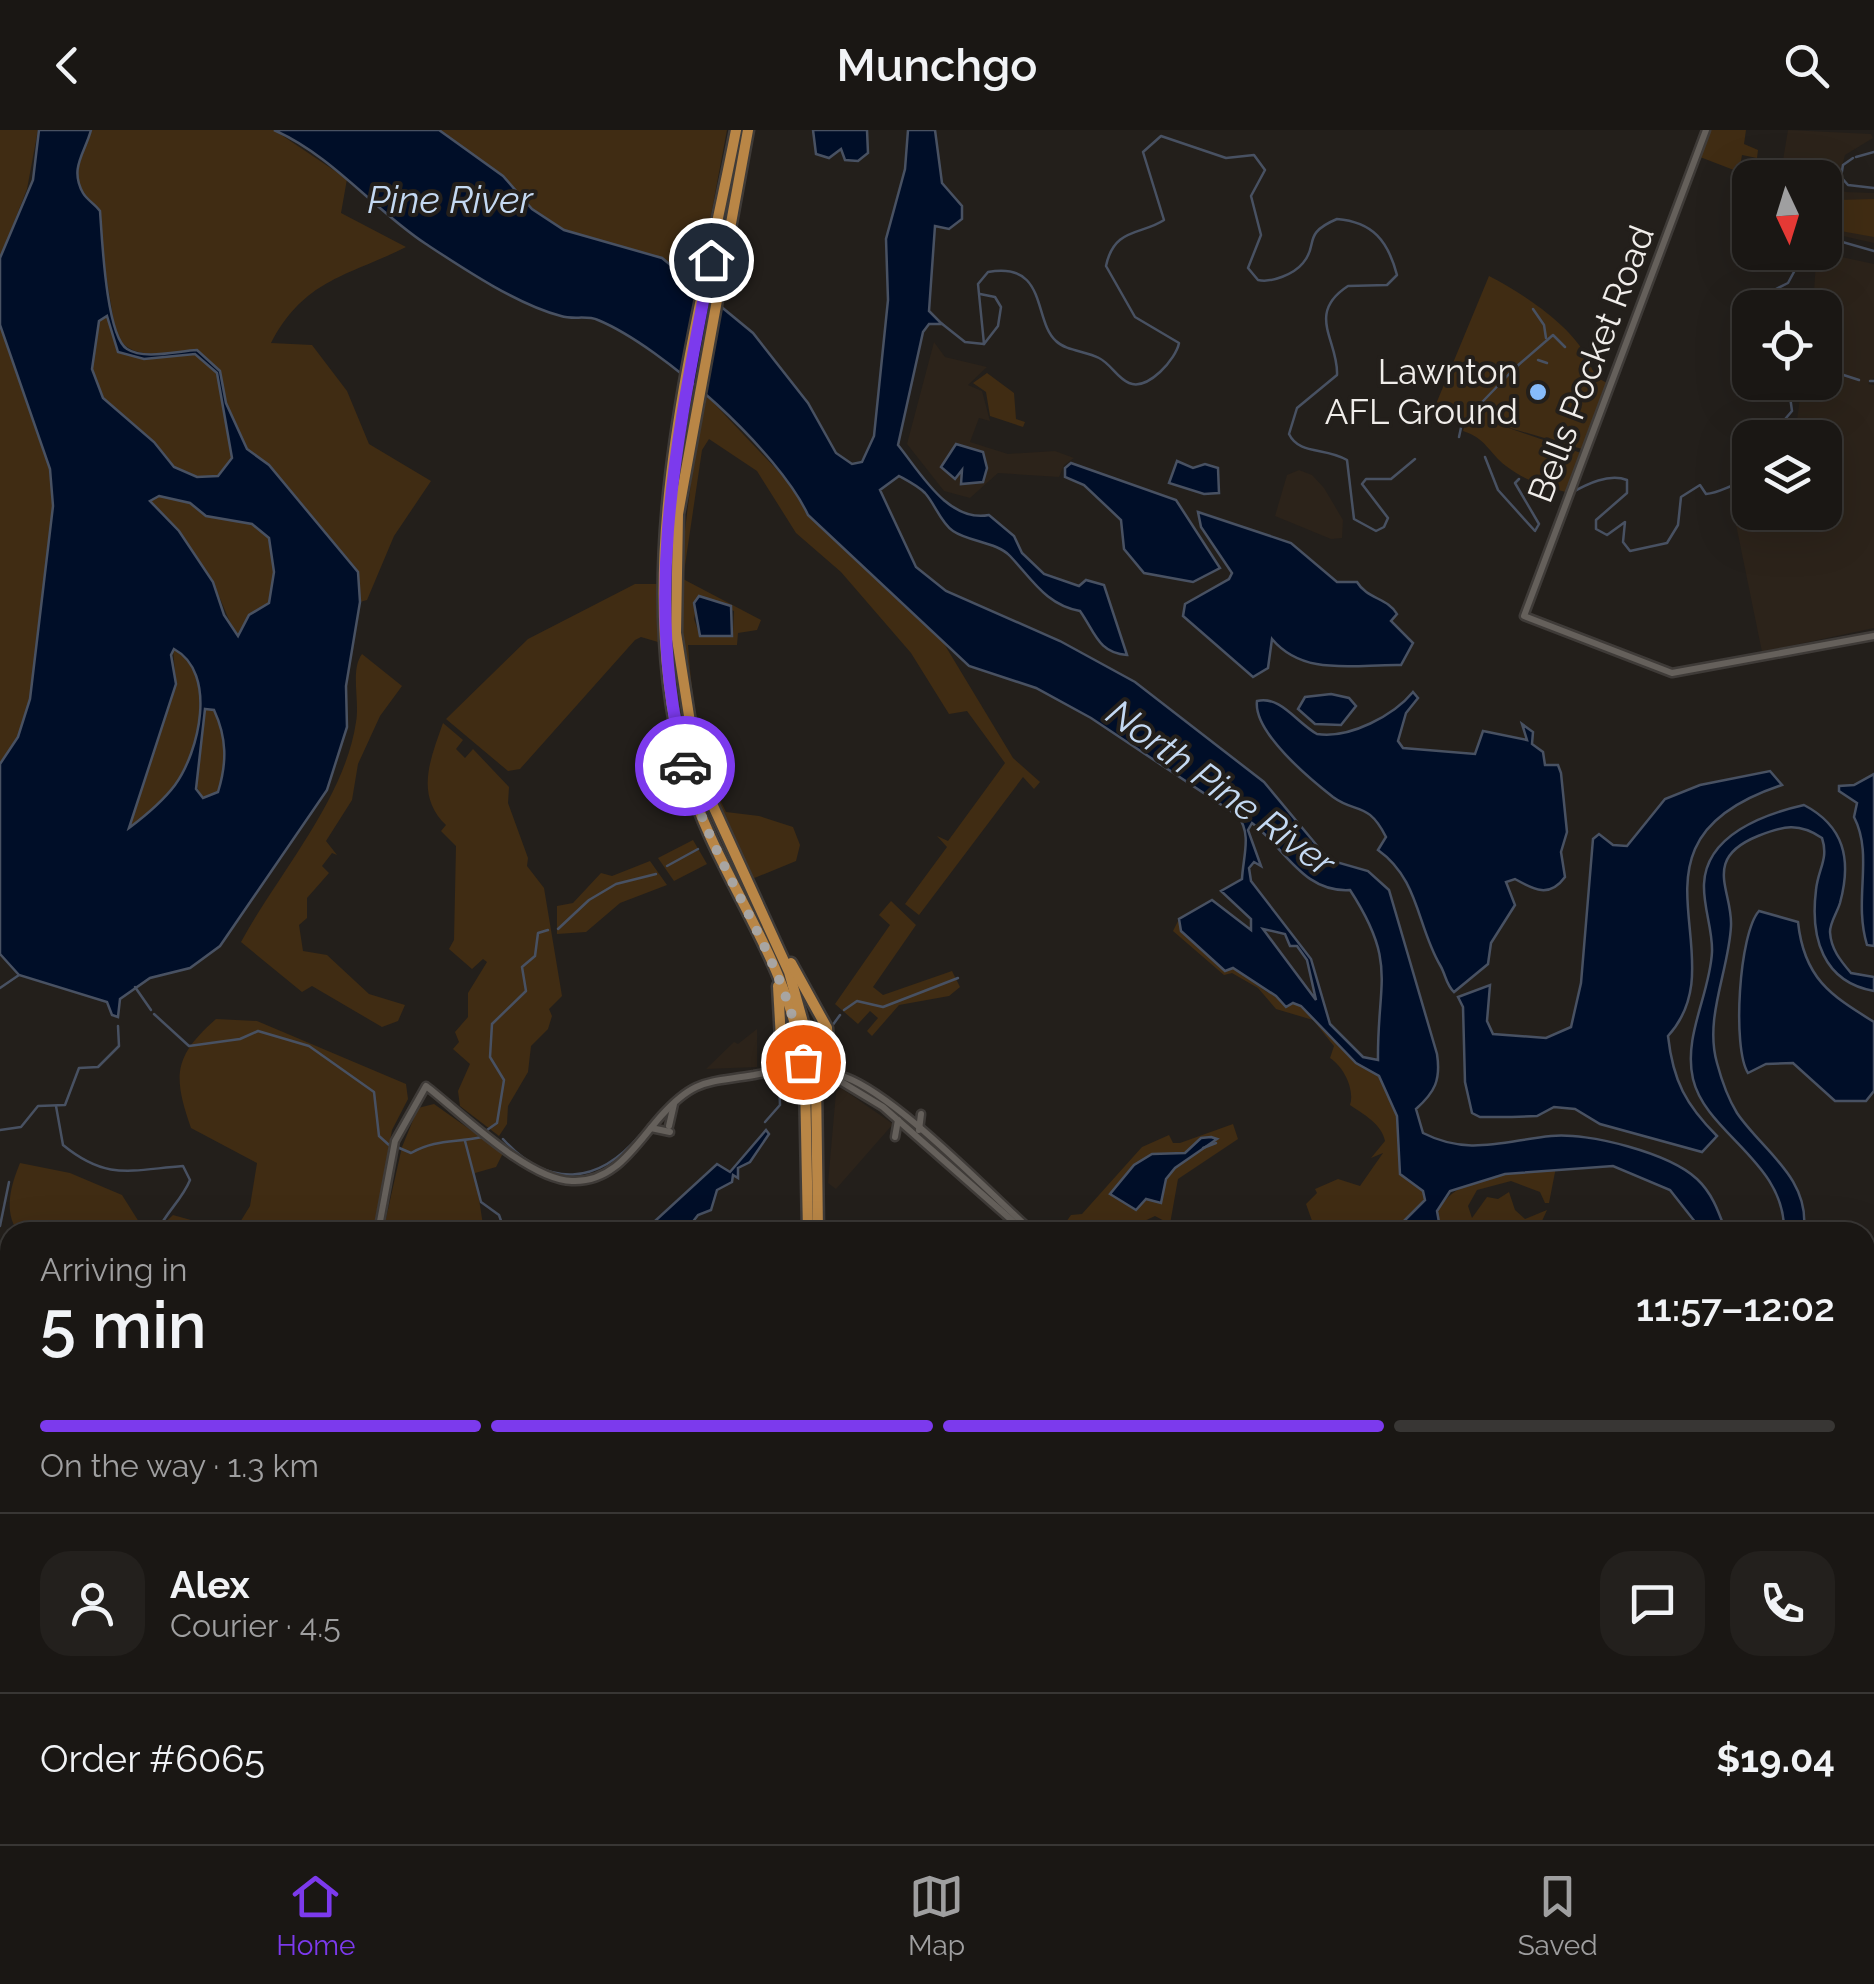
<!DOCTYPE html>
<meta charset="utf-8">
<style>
:root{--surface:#1a1714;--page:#23201d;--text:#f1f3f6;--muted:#9f9fa0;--line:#383634;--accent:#7c3aed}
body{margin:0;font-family:Raleway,sans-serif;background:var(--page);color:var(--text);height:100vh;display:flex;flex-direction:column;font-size:38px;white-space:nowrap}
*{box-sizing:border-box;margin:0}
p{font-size:32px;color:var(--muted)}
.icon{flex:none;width:55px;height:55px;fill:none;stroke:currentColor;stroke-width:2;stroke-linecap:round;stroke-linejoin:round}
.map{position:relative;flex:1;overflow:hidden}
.panel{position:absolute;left:0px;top:1092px;width:1875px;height:622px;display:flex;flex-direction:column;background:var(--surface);border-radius:30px 30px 0 0;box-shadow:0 10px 40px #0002,0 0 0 2px var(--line)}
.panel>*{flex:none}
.needle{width:65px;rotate:176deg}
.controls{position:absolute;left:1732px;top:30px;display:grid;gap:20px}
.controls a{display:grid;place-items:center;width:110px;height:110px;border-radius:20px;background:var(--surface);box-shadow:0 10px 40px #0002,0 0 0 2px var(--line);font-size:50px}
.pin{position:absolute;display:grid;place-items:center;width:85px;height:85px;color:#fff;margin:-42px;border:5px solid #fff;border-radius:50%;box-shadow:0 2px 10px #0007}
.courier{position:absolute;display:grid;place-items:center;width:100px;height:100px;margin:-50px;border:8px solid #7c3aed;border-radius:50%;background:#fff;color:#222;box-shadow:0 2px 12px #0007}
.summary em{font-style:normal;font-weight:600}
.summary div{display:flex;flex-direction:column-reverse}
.summary{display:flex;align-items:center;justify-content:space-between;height:170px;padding:0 40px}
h1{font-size:65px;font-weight:600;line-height:75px}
.bar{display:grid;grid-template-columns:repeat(4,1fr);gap:15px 10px;align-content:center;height:120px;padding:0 40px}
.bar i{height:12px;border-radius:8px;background:var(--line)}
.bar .selected{background:var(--accent)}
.bar p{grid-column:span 4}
.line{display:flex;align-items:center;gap:25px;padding:0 40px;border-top:2px solid var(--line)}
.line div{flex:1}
.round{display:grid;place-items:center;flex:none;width:105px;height:105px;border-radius:30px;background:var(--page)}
header{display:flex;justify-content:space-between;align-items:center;height:130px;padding:0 40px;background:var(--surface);font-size:45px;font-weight:600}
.tabs{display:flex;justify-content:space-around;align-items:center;height:140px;border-top:2px solid var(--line);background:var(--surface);font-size:28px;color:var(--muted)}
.tabs a{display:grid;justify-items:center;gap:5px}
.tabs .selected{color:var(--accent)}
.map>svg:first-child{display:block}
.built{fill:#2c231a}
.green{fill:#402c13;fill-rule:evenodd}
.water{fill:#000e28;stroke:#485162;stroke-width:2.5;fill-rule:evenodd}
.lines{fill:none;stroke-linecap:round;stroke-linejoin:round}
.stream{stroke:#485162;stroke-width:2.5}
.secondary-casing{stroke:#3f3b38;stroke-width:11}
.motorway-casing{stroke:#3f3b38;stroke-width:15}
.secondary{stroke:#65605b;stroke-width:6}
.motorway{stroke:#b98646;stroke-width:10}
.rail{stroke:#807c79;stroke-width:2.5;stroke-dasharray:15 8;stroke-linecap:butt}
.motorway-bridge-casing{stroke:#3f3b38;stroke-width:15;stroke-linecap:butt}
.motorway-bridge{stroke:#b98646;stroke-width:10}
.done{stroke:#a8a5a2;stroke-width:10;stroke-dasharray:0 18}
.route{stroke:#7c3aed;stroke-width:12}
.poi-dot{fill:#86bbfb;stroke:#231f1b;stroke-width:4}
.labels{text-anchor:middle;stroke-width:8;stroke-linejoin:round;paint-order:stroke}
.street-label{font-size:35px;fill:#f0edea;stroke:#231f1b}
.poi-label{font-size:35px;fill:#f0edea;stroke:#231f1b;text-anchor:end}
.water-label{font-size:38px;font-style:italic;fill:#c4d9f2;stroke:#231f1b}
</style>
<header><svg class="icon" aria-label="back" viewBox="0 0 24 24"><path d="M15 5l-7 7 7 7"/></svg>Munchgo<svg class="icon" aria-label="search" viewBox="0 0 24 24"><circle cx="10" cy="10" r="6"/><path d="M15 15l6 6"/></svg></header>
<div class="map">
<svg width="1874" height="1714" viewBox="0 0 1874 1714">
<rect width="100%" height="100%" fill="#231f1b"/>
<g class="built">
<polygon points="1788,0 1871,4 1873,8 1845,25 1838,52 1839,60 1846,62 1874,63 1874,113 1825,102 1825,48 1780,48"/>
<polygon points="1828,124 1874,134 1874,248 1868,254 1874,255 1874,498 1762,522 1729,360 1750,361 1750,382 1825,382 1825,308 1809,307 1815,297 1797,290 1802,253 1825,252 1825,178 1813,177 1816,131"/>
<polygon points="934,212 945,227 987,237 968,255 982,261 990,291 979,288 970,312 1008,324 1055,321 1074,328 1064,335 1059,347 998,343 970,368 944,361 907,314"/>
<polygon points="1299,340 1312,345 1324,358 1343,390 1342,408 1331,409 1275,386 1287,345"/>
<polygon points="757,899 757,937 706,939 734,912 738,914"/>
<polygon points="841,958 893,994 836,1059 828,1053 836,962"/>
</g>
<g class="green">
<polygon points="0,0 38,0 27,59 0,128"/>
<path d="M91,0H274L347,49L341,83L406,117C346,147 305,149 271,213L312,215L347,261L369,314L431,351L394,406L367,470L360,472L358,442L269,335L247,319L226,273L220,241L197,220C168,221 132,234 116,204L94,73C62,56 85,24 91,0Z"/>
<polygon points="439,0 727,0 698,154 662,128 564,100 532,79 503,46"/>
<polygon points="1710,0 1746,0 1744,14 1758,20 1757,28 1742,25 1739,42 1700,27"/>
<polygon points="1874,69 1874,107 1835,100 1839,70"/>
<path d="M1489,146C1520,162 1565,191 1584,222C1592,236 1591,245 1607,253L1582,319L1503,296L1581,323L1566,362C1544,357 1524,350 1506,336C1488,322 1486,308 1463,301L1466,290L1436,274Z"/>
<polygon points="108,186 118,222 144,229 195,224 217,243 232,328 218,347 197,347 174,337 154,312 103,268 92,239 99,191"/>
<polygon points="0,195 50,339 53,376 30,569 18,607 0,634"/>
<polygon points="987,243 1014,263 1016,289 1025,292 1023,297 990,286 986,262 973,253"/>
<path d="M707,266L796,360L808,385L943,512L1013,628L1040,652L1034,659L1023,647L919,785L905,774L947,717L937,706L948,711L1005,633L967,581L949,584L911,523L841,442L796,403L757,341L709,309L702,320L683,449L761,490L757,500L738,503L737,515H688C692,569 700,634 726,682L759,686L793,697L800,715L796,731L752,749C737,717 718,685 707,652C665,524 680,394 707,266ZM699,466L734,481L733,502L700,506L694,489Z"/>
<path d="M159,366L190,373L206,386L252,394L269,408L274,442L269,473L249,485L238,506C226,488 221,466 210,448C192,418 169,398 150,371Z"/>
<polygon points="635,454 657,454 658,512 641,507 635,510 520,639 508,641 446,589 528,509"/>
<path d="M173,518C218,543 200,625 173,657C160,673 144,687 128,700L176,554Z"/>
<path d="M362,524L402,556L380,586L358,634L352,670L326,711L337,725L332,723L322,736L329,743L307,768V788L299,795L303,821L327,825L369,864L405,875L398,891L382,897L312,856L302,862L241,812C278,744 345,669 356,592C360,571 350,540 362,524Z"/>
<path d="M205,578L214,580C227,608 227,633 218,662L203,668C187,648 199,602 205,578Z"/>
<path d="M443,593L463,610L456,619L465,628L473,619L509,657L508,673L528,728L527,736L544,758L562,866L549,879L552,886L548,899L531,916L528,942L508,976L507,994L499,1006L460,976L458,961L470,934L453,919L459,912L455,902L468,887V863L487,832L483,829L472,839L449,819L454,810L456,716L441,701L446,695C415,665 430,630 443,593Z"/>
<polygon points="693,710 707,734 674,751 658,728"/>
<polygon points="650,731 667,755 620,773 586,802 557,804 557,776 573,773 601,743 612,746"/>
<polygon points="891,771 916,795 873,857 883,865 952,841 960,857 949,866 899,875 872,906 867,901 878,888 870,881 858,894 835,874 890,795 879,785"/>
<path d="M1179,789L1181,801L1267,862L1301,876L1356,933L1379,946L1397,986L1400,1043L1423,1061L1425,1071L1402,1093L1404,1102H1316L1306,1074L1317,1063L1315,1059L1338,1049L1360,1056L1383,1023L1371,1028L1385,1011C1382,994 1363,984 1350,975C1355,960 1344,937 1330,928L1334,916L1313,890L1276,879L1258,858L1232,843L1224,845L1173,801Z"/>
<path d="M216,889L257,891L406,954L408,969L392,1000L373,1102H155L173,1085L234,1102L250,1076L257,1033L191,998C173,946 173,927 216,889Z"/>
<polygon points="434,974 503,1023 496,1037 475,1043 483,1095 441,1102 384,1097 402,1017 418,978"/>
<polygon points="1233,994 1238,1009 1178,1049 1170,1094 1155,1086 1138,1094 1134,1102 1059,1102 1071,1085 1082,1084 1142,1017 1169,1005 1173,1013 1180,1013"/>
<path d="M20,1033L70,1043L122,1065L139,1092L137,1102H18C3,1081 11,1055 20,1033Z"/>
<path d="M1556,1037L1549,1073H1545L1540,1062L1511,1051L1477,1060L1468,1076L1472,1088L1487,1067L1498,1069L1509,1062L1515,1080L1525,1089L1547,1080L1537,1102L1440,1098L1437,1081C1459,1043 1516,1043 1556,1037Z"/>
<polygon points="10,1203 10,1339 0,1343 0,1205"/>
<polygon points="210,1705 383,1705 384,1711 392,1705 408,1705 414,1714 202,1714"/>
</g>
<g class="water">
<path d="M39,0H91C85,23 69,38 83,63C87,70 94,73 100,81C102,107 106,206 127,219C144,230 177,221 197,220L220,241L226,273L247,319L269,335L358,442L360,472L346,556L347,597L327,660L220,816L190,838L150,848L120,869L118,887L112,885L107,872L19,845L0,824V634L18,607L30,569L53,376L50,339L0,195V128L33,50ZM107,186L118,222L144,229L195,224L217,243L232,328L218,346L197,347L174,337L154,312L103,268L92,239L99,191ZM159,366L190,373L206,386L252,394L269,408L274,442L269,473L249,485L238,506L224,485L213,452L179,401L150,371ZM174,519C218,543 199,622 175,655C163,671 145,686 129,698L176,554L171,525ZM205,579L214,580C227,608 227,633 218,662L203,668L196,659Z"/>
<path d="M274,0H439L503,46L532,79L564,100L662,128L753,203L808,273L836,323L852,334L862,332L874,306L888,170L886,109L905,39L908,0H935L942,53L962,76V89L949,99L935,96L929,181L942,194H929L923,202L898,315C920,342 948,393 989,385L1014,406L1022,423L1044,444L1079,456L1086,450L1104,455L1127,525C1098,523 1095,502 1080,481C1046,475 1032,449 1010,426C997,412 969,412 953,401C941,393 935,374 925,363C918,356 908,351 899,346L880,360L916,437L946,461L1060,511L1135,552L1264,652L1329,730L1368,741L1389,760L1437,924C1441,950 1435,962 1416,979L1423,1003C1468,1026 1503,1011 1551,1006C1588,1002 1669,1023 1697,1049C1713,1064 1719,1083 1726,1102H1703L1670,1060L1613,1036L1505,1044L1450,1061L1437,1081L1440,1098L1460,1102H1404L1402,1093L1425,1070L1423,1061L1400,1044L1397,986L1379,946L1356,933L1301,876L1293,873L1286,877L1276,866L1233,838L1225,841L1181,801L1179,789L1212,770L1251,800V789L1221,761L1242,749C1243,727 1252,704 1238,686L1091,588L1036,558L969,536L808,385C779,322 663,217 598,190C587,185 573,190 561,186C518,175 464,139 426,114C374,80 333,26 274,0ZM1252,693C1285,718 1303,763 1350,760C1398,834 1377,851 1378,930L1363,927L1330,894L1311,829L1251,751L1249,738L1254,732L1261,736L1248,700ZM1263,799L1285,804L1290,816H1297L1307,830L1316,870Z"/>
<polygon points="813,0 867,0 868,23 858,31 845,30 841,19 829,28 816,24"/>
<polygon points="956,314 983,322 987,338 983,352 961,354 962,340 955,349 941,337"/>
<polygon points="1177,331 1193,338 1205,334 1218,338 1219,363 1204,364 1169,353"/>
<polygon points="1071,333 1176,370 1220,438 1193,452 1144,443 1124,419 1121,390 1084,355 1065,347 1065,338"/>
<path d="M1198,382L1291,413L1337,452H1357C1367,469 1388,468 1397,484L1391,491L1413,513L1401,535C1354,534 1304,547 1272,509L1268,538L1253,547L1183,486L1185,474L1229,449L1232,443L1201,397Z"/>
<polygon points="699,466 731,476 732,506 700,506 694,473"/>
<path d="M1413,562L1418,568L1406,583L1398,611L1403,618L1475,624L1483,601L1527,610L1522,594L1533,602L1532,614L1543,622L1545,635H1558L1561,643L1567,702L1561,722L1565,747C1549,769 1533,759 1515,749L1506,752L1515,775L1491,813L1488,834L1454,862C1446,855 1446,845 1440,835C1417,796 1419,749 1378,720L1386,707C1368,671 1356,684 1333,667C1310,649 1253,602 1257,571C1280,565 1297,593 1317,604C1350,609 1394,585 1413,562Z"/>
<polygon points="1331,564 1349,568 1356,576 1341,595 1315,594 1298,579 1305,567"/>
<path d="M1770,641L1782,655C1609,712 1741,826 1668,906C1673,951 1686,975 1717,1006L1702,1022L1600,994L1575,979L1554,977L1537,986L1512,987H1480L1472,983L1465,952L1463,877L1458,867L1490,855L1487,891L1493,904L1546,908L1571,897L1581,853L1593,709L1599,704L1613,715L1627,716L1665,669L1700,655Z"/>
<path d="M1874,644V816L1867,815C1853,769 1874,726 1854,687L1857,673L1839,661V656L1854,655Z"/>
<path d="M1804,675C1844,696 1852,729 1840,773C1837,783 1830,792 1830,802C1831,819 1840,830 1851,843L1874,847V861C1823,852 1810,808 1816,760C1818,739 1829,729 1822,708C1799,692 1783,696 1758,706C1701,729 1733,761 1731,796C1729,840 1704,888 1717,933C1721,948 1729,970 1737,983C1762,1020 1809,1047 1804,1099L1820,1102H1784C1786,1032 1706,1004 1693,949C1683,906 1710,864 1712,822C1713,800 1703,777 1704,754C1706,705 1764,684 1804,675Z"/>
<path d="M1759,781L1798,792C1804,848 1830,865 1874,892V961L1866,971H1835L1793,933L1766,934L1748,943C1732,918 1739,803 1759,781Z"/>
<polygon points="766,1000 769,1004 750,1032 738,1038 738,1048 733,1045 732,1052 717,1060 711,1080 698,1085 685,1102 643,1102 717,1034 730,1042"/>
<polygon points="1211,1007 1217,1009 1175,1038 1166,1049 1161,1073 1146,1069 1136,1080 1110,1064 1134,1035 1152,1024 1185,1023 1201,1008"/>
</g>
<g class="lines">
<g class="stream">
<polyline points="1856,27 1874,22"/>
<polyline points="1853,28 1843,35 1841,47 1848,55 1874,58"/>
<polyline points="1825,107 1874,121"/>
<polyline points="980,164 995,167 1001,177 998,196 984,214"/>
<polyline points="1784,178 1774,160 1788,153 1795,140 1778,130 1789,122"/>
<polyline points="1533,179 1544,195 1546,208"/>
<path d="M941,193L965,212L984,214L978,154L988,142C1048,131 1033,191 1056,211C1066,221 1086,221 1099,228C1111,234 1117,248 1129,253C1148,261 1176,229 1179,213L1135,187L1106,136C1114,97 1142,105 1164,90L1143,22L1161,6L1226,28L1254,25L1265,40L1251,66L1261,105L1248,138L1258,150C1272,153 1294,144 1303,133C1319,115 1301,104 1337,89C1373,92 1388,111 1397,145L1387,155L1348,156C1305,184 1339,211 1337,245L1297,278L1289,304C1299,325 1325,317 1347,330L1354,389L1376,401L1384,397L1388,388L1362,354L1366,349H1391L1415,329"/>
<polyline points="1538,230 1547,233"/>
<polyline points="1516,237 1553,205 1565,217"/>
<polyline points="1825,239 1859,250"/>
<polyline points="1870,251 1874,251"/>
<polyline points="1459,307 1462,293 1513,240"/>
<polyline points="1769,308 1792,281 1788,252"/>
<polyline points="1750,312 1750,323"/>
<polyline points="1485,327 1498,360 1535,401 1539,394 1515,353 1519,349"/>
<path d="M1571,363C1587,354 1609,343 1627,350V363L1596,390V399L1607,405L1625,392L1623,412L1630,421L1667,413L1678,395L1681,367L1700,355L1706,364C1723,363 1733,351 1750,353"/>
<polyline points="667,736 698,719"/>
<polyline points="558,799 589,770 616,754 656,744"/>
<polyline points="135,857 151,880"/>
<polyline points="0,858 19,845"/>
<polyline points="844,880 857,871 883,877 958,848"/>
<polyline points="154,884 189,916 240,909 258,901 309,916 374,962 379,1006 389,1015"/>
<polyline points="832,896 840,885"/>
<polyline points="819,924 824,917"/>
<polyline points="787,931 796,926"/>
<path d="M56,976L63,1015C107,1051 131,1040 183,1036L190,1050C182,1070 166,1082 157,1102"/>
<polyline points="765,992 780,975 779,950"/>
<polyline points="0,1000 21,997 38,976 65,975 79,938 98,937 119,916 118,896"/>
<polyline points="487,1000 497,993 504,950 490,927 492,894 526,861 522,837 535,826 538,803 548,800"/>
<path d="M503,1009C548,1059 598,1055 640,1005"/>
<polyline points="465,1011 481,1072 499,1085 505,1102"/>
<path d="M397,1017L411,1023C436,1009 454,1013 482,1007"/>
<polyline points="1203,1018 1216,1013"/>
<polyline points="0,1096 9,1052"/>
<polyline points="357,1102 369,1102"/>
<polyline points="1865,1209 1872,1215"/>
<polyline points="0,1326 10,1326"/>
<polyline points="0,1404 10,1412"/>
<polyline points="369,1705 379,1714"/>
<polyline points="1568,1711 1575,1705"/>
<polyline points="209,1714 218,1705"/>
<polyline points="1042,1714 1042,1705"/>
</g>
<g class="secondary-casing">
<g id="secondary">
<polyline points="1706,0 1524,486 1672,543 1874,506"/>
<polyline points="835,948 883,977 1025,1102"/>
<polyline points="669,996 674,974"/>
<polyline points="651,998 670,1002"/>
<polyline points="919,1000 921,984"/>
<polyline points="895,1007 898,990"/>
<path d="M378,1102L395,1011L426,956C461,983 528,1050 572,1051C615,1053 636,1014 661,986C695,948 708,953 754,945C784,939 816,936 845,947C897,966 988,1062 1033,1102"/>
<polyline points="1865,1591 1874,1592"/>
<polyline points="958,1705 958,1714"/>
</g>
</g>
<g class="motorway-casing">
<g id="motorway">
<path d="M736,0C696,207 627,436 687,645C716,745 788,827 803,932"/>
<polyline points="748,0 678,384 676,503 698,643 789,842 814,932"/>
<polyline points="791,833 827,898 831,947"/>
<polyline points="778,856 783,945"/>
<polyline points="805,950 808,1102"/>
<polyline points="816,951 818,1102"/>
<polyline points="812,1705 812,1714"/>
<polyline points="822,1705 822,1714"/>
</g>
</g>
<use href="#secondary" class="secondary"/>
<use href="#motorway" class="motorway"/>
<g class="rail">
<polyline points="1865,1536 1874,1534"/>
<polyline points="1343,1714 1359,1705"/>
</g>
<g class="motorway-bridge-casing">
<g id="motorway-bridge">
<polyline points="803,932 805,950"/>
<polyline points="814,932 816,951"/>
</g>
</g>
<use href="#motorway-bridge" class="motorway-bridge"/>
</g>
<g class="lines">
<path class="done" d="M685,636C712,740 786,824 803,932"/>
<path class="route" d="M685,636C641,465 679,299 711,130"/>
</g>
<circle class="poi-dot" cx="1538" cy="262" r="10"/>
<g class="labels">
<g class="street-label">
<text transform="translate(1591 234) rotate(-69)" y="12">Bells Pocket Road</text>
</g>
<g class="poi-label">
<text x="1518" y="254">Lawnton<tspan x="1518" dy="40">AFL Ground</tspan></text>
</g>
<g class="water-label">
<text x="450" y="83">Pine River</text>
<text transform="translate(1221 658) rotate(36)" y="13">North Pine River</text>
</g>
</g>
</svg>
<div class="controls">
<a><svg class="needle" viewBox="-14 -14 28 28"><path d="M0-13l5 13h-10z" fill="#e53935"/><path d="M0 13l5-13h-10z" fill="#9f9fa0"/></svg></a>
<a><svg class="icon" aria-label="locate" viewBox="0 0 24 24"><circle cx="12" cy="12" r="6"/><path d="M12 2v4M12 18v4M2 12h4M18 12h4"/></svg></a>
<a><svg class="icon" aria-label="layers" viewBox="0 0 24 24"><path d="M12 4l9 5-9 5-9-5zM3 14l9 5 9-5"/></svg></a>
</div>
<div class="pin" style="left:803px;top:932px;background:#ea580c"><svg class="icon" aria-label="bag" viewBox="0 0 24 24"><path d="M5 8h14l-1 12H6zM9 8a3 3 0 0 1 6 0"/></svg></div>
<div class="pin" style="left:711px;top:130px;background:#1f2937"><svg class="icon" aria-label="home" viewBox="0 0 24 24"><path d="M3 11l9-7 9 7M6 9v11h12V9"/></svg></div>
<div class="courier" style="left:685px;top:636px"><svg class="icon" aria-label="car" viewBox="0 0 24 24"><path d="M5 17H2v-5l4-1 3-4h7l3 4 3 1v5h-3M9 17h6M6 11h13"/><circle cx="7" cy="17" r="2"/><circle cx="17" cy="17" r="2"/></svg></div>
<section class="panel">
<div class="summary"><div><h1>5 min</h1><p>Arriving in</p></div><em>11:57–12:02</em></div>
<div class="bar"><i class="selected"></i><i class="selected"></i><i class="selected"></i><i></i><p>On the way · 1.3 km</p></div>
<div class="line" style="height:180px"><a class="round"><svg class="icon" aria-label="person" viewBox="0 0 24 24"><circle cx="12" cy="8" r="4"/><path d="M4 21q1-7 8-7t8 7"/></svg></a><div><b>Alex</b><p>Courier · 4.5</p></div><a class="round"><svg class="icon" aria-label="chat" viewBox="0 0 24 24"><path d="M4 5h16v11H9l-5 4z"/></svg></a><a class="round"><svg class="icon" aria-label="phone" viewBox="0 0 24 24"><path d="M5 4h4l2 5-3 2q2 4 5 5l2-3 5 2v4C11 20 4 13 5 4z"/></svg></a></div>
<div class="line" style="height:130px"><div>Order #6065</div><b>$19.04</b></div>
</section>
</div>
<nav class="tabs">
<a class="selected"><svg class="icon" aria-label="home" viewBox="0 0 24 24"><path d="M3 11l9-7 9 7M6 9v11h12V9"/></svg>Home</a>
<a><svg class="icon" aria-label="map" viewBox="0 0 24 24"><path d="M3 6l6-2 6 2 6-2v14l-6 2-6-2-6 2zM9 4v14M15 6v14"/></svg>Map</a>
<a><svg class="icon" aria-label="saved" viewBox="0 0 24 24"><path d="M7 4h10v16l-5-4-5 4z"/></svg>Saved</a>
</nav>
